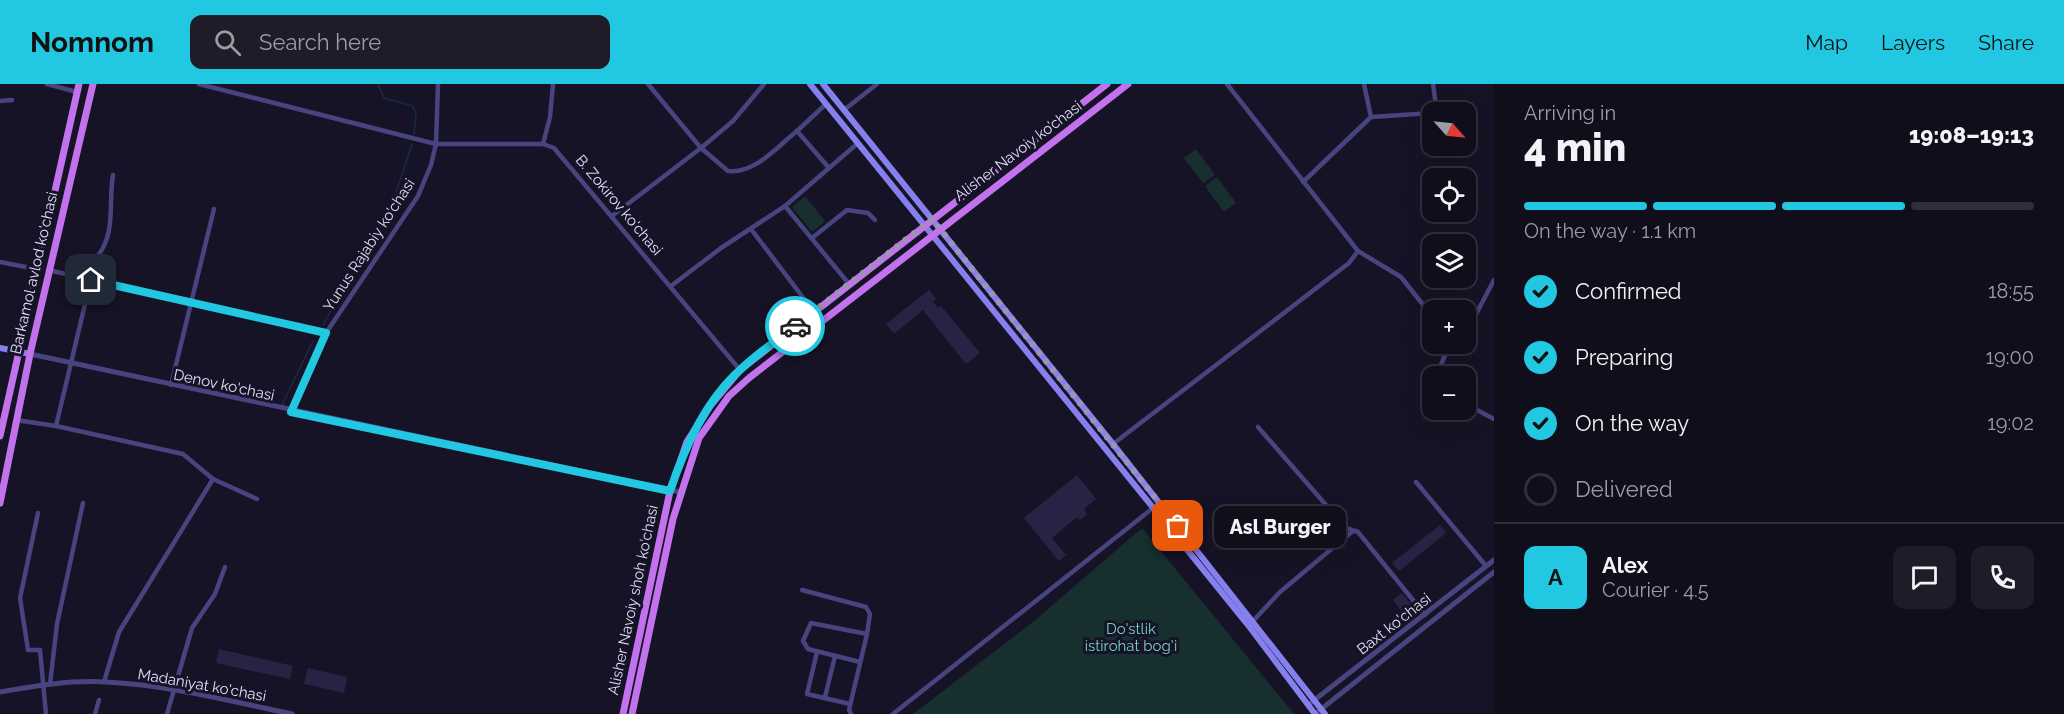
<!DOCTYPE html>
<meta charset="utf-8">
<style>
:root{--surface:#110e1c;--page:#1e1c29;--text:#f1f3f6;--muted:#9c9ca3;--line:#302e3b;--accent:#22c8e1}
body{margin:0;font-family:Raleway,sans-serif;background:var(--page);color:var(--text);height:100vh;display:flex;flex-direction:column;font-size:22px;white-space:nowrap}
*{box-sizing:border-box;margin:0}
p{font-size:20px;color:var(--muted)}
.icon{flex:none;width:33px;height:33px;fill:none;stroke:currentColor;stroke-width:2;stroke-linecap:round;stroke-linejoin:round}
.map{position:relative;flex:1;overflow:hidden}
.drawer{display:flex;flex-direction:column;background:var(--surface);width:570px}
.drawer>*{flex:none}
.needle{width:39px;rotate:117deg}
.buttons{position:absolute;left:1422px;top:18px;display:grid;gap:12px}
.buttons a{display:grid;place-items:center;width:54px;height:54px;border-radius:12px;background:var(--surface);box-shadow:0 6px 24px #0002,0 0 0 2px var(--line);font-size:30px}
.pin{position:absolute;display:grid;place-items:center;width:51px;height:51px;color:#fff;margin:-26px;border-radius:12px;box-shadow:0 3px 9px #0006}
.courier{position:absolute;display:grid;place-items:center;width:60px;height:60px;margin:-30px;border:4px solid #22c8e1;border-radius:50%;background:#fff;color:#222;box-shadow:0 2px 8px #0007}
.bubble{position:absolute;height:42px;border-radius:12px;background:var(--surface);box-shadow:0 6px 24px #0002,0 0 0 2px var(--line);font-size:20px;font-weight:800;line-height:42px;text-align:center}
.headline em{font-style:normal;font-weight:800}
.headline div{display:flex;flex-direction:column-reverse}
.headline{display:flex;align-items:center;justify-content:space-between;height:102px;padding:0 30px}
h1{font-size:39px;font-weight:800;line-height:45px}
.bar{display:grid;grid-template-columns:repeat(4,1fr);gap:9px 6px;align-content:center;height:72px;padding:0 30px}
.bar i{height:8px;border-radius:4px;background:var(--line)}
.bar .on{background:var(--accent)}
.bar p{grid-column:span 4}
.line{display:flex;align-items:center;gap:15px;padding:0 30px;border-top:2px solid var(--line)}
.line div{flex:1}
.round{display:grid;place-items:center;flex:none;width:63px;height:63px;border-radius:12px;background:var(--page)}
ol{padding:0 30px;list-style:none}
li{display:flex;align-items:center;gap:18px;height:66px}
li p{margin-inline-start:auto}
li .icon{padding:6px;border-radius:50%;background:var(--accent);color:#111;stroke-width:4}
li:last-child{color:var(--muted)}
li i{width:33px;height:33px;border:3px solid var(--line);border-radius:50%}
header{display:flex;align-items:center;gap:36px;box-sizing:border-box;height:84px;padding:0 30px;background:var(--accent);color:#111}
header strong{font-size:28px}
nav{display:flex;gap:33px;margin-inline-start:auto;font-size:21px}
.search{width:420px;height:54px;background:var(--page);display:flex;align-items:center;gap:15px;box-sizing:border-box;padding:0 21px;border-radius:12px;color:var(--muted);font-size:22px}
main{display:flex;flex:1;min-height:0}
.map>svg:first-child{display:block}
.green{fill:#172f2f}
.lines{fill:none;stroke-linecap:round;stroke-linejoin:round}
.stream{stroke:#182a4a;stroke-width:1.5}
.building{fill:#2a2244}
.minor{stroke:#48447f;stroke-width:4.5}
.tertiary{stroke:#48447f;stroke-width:5}
.secondary{stroke:#8680ee;stroke-width:6}
.primary{stroke:#c272ec;stroke-width:7}
.done{stroke:#9a96b0;stroke-width:6;stroke-dasharray:0 10.8}
.route{stroke:#22c8e1;stroke-width:8}
.labels{text-anchor:middle;stroke-width:6;stroke-linejoin:round;paint-order:stroke}
.street-label{font-size:15px;fill:#e1ddfa;stroke:#171326}
.park-label{font-size:15px;fill:#72d1bc;stroke:#171326}
</style>
<header>
<strong>Nomnom</strong>
<div class="search"><svg class="icon" aria-label="search" viewBox="0 0 24 24"><circle cx="10" cy="10" r="6"/><path d="M15 15l6 6"/></svg>Search here</div>
<nav><a>Map</a><a>Layers</a><a>Share</a></nav>
</header>
<main>
<div class="map">
<svg width="1494" height="630" viewBox="0 0 1494 630">
<rect width="100%" height="100%" fill="#171326"/>
<g class="green">
<polygon points="1196,65 1215,91 1203,99 1184,74"/>
<polygon points="1217,93 1236,119 1224,128 1205,102"/>
<polygon points="805,112 825,137 812,148 792,123"/>
<polygon points="1142,444 1294,630 913,630 1033,538"/>
</g>
<g class="lines">
<g class="stream">
<polyline points="378,0 384,14 413,22 416,30 414,51"/>
<polyline points="323,241 395,112 412,60"/>
<polyline points="282,321 313,257"/>
</g>
</g>
<g class="building">
<polygon points="929,206 936,215 933,218 938,224 941,222 980,269 966,280 923,226 894,250 886,240"/>
<polygon points="1077,391 1096,415 1084,425 1087,430 1080,436 1077,433 1052,454 1066,471 1059,477 1024,434"/>
<polygon points="1440,441 1446,449 1399,487 1392,479"/>
<polygon points="1402,509 1412,522 1403,529 1393,516"/>
<polygon points="219,565 293,582 290,595 216,579"/>
<polygon points="308,584 347,593 344,609 304,600"/>
</g>
<g class="lines">
<g class="minor">
<polyline points="47,0 77,8"/>
<polyline points="199,0 436,60 543,60 554,64 740,286"/>
<path d="M648,0L701,64L728,87C755,90 778,62 797,47"/>
<polyline points="1227,0 1358,167 1401,193 1432,232"/>
<polyline points="1364,0 1371,33"/>
<polyline points="0,17 12,16"/>
<polyline points="826,20 797,47 829,84"/>
<polyline points="844,26 877,0"/>
<polyline points="1433,28 1436,22 1433,0"/>
<polyline points="543,60 550,33 553,0"/>
<polyline points="1303,98 1371,33 1432,29"/>
<polyline points="612,132 701,64 733,37 764,0"/>
<polyline points="751,145 814,228"/>
<polyline points="812,154 847,126 868,129 875,136"/>
<polyline points="0,178 36,185"/>
<polyline points="48,186 326,249"/>
<polyline points="849,200 785,122 858,59"/>
<polyline points="671,202 721,164 785,122"/>
<polyline points="1466,240 1474,234 1494,196"/>
<polyline points="1436,292 1450,260"/>
<polyline points="171,301 214,125"/>
<polyline points="1466,320 1494,335"/>
<polyline points="291,328 326,249 418,112 431,81 436,60 438,0"/>
<polyline points="16,336 56,342 183,370 213,395 257,415"/>
<path d="M56,342L96,174C117,150 108,119 113,91"/>
<polyline points="1258,343 1346,444 1358,448 1425,531"/>
<polyline points="1113,360 1349,179 1358,167"/>
<polyline points="1416,398 1486,482"/>
<polyline points="38,429 20,514 28,566 40,566 46,630"/>
<polyline points="802,506 866,523 870,530 867,550"/>
<polyline points="1253,537 1280,508 1353,447"/>
<polyline points="817,568 807,610 850,620"/>
<polyline points="104,598 119,548 213,395"/>
<polyline points="50,600 57,540 83,419"/>
<polyline points="825,613 835,572"/>
<polyline points="95,630 99,616"/>
<polyline points="167,630 192,544 215,510 225,483"/>
<polyline points="851,630 849,626 867,550 811,539 803,557 808,565 860,578"/>
<polyline points="893,630 1153,424"/>
</g>
<g class="tertiary">
<polyline points="30,270 680,408"/>
<path d="M0,608C35,602 70,596 106,598C169,601 230,617 292,630"/>
<polyline points="1308,621 1494,476"/>
<polyline points="1315,630 1494,488"/>
</g>
<g class="secondary">
<polyline points="810,0 1248,541 1315,630"/>
<polyline points="823,0 1113,360 1325,630"/>
<polyline points="0,264 30,270"/>
</g>
<g class="primary">
<polyline points="0,352 79,0"/>
<polyline points="0,419 30,270 93,0"/>
<polyline points="623,630 670,407 687,358 710,322 740,286 1107,0"/>
<polyline points="632,630 673,435 699,354 729,312 749,294 1128,0"/>
</g>
</g>
<g class="lines">
<polyline class="done" points="795,242 932,135 1178,442"/>
<path class="route" d="M91,196L326,249L291,328L670,407C685,363 705,317 741,285C758,269 777,256 795,242"/>
</g>
<g class="labels">
<g class="street-label">
<text transform="translate(1018 67) rotate(-37)" y="5">Alisher Navoiy ko’chasi</text>
<text transform="translate(619 121) rotate(50)" y="5">B. Zokirov ko'chasi</text>
<text transform="translate(369 161) rotate(-57)" y="5">Yunus Rajabiy ko'chasi</text>
<text transform="translate(34 189) rotate(-77)" y="5">Barkamol avlod ko'chasi</text>
<text transform="translate(224 301) rotate(12)" y="5">Denov ko'chasi</text>
<text transform="translate(633 516) rotate(-78)" y="5">Alisher Navoiy shoh ko'chasi</text>
<text transform="translate(1394 540) rotate(-38)" y="5">Baxt ko'chasi</text>
<text transform="translate(202 601) rotate(10)" y="5">Madaniyat ko'chasi</text>
</g>
<g class="park-label">
<text x="1131" y="550">Do'stlik<tspan x="1131" dy="17">istirohat bog'i</tspan></text>
</g>
</g>
</svg>
<div class="buttons">
<a><svg class="needle" viewBox="-14 -14 28 28"><path d="M0-13l5 13h-10z" fill="#e53935"/><path d="M0 13l5-13h-10z" fill="#9c9ca3"/></svg></a>
<a><svg class="icon" aria-label="locate" viewBox="0 0 24 24"><circle cx="12" cy="12" r="6"/><path d="M12 2v4M12 18v4M2 12h4M18 12h4"/></svg></a>
<a><svg class="icon" aria-label="layers" viewBox="0 0 24 24"><path d="M12 4l9 5-9 5-9-5zM3 14l9 5 9-5"/></svg></a>
<a>+</a>
<a>−</a>
</div>
<div class="pin" style="left:1178px;top:442px;background:#ea580c"><svg class="icon" aria-label="bag" viewBox="0 0 24 24"><path d="M5 8h14l-1 12H6zM9 8a3 3 0 0 1 6 0"/></svg></div>
<div class="pin" style="left:91px;top:196px;background:#1f2937"><svg class="icon" aria-label="home" viewBox="0 0 24 24"><path d="M3 11l9-7 9 7M6 9v11h12V9"/></svg></div>
<div class="courier" style="left:795px;top:242px"><svg class="icon" aria-label="car" viewBox="0 0 24 24"><path d="M5 17H2v-5l4-1 3-4h7l3 4 3 1v5h-3M9 17h6M6 11h13"/><circle cx="7" cy="17" r="2"/><circle cx="17" cy="17" r="2"/></svg></div>
<div class="bubble" style="left:1214px;top:422px;width:132px">Asl Burger</div>
</div>
<section class="drawer">
<div class="headline"><div><h1>4 min</h1><p>Arriving in</p></div><em>19:08–19:13</em></div>
<div class="bar"><i class="on"></i><i class="on"></i><i class="on"></i><i></i><p>On the way · 1.1 km</p></div>
<ol>
<li><svg class="icon" aria-label="check" viewBox="0 0 24 24"><path d="M5 12l5 5 9-10"/></svg>Confirmed<p>18:55</p></li>
<li><svg class="icon" aria-label="check" viewBox="0 0 24 24"><path d="M5 12l5 5 9-10"/></svg>Preparing<p>19:00</p></li>
<li><svg class="icon" aria-label="check" viewBox="0 0 24 24"><path d="M5 12l5 5 9-10"/></svg>On the way<p>19:02</p></li>
<li><i></i>Delivered</li>
</ol>
<div class="line" style="height:108px"><b class="round" style="background:var(--accent);color:#111">A</b><div><b>Alex</b><p>Courier · 4.5</p></div><a class="round"><svg class="icon" aria-label="chat" viewBox="0 0 24 24"><path d="M4 5h16v11H9l-5 4z"/></svg></a><a class="round"><svg class="icon" aria-label="phone" viewBox="0 0 24 24"><path d="M5 4h4l2 5-3 2q2 4 5 5l2-3 5 2v4C11 20 4 13 5 4z"/></svg></a></div>
</section>
</main>
